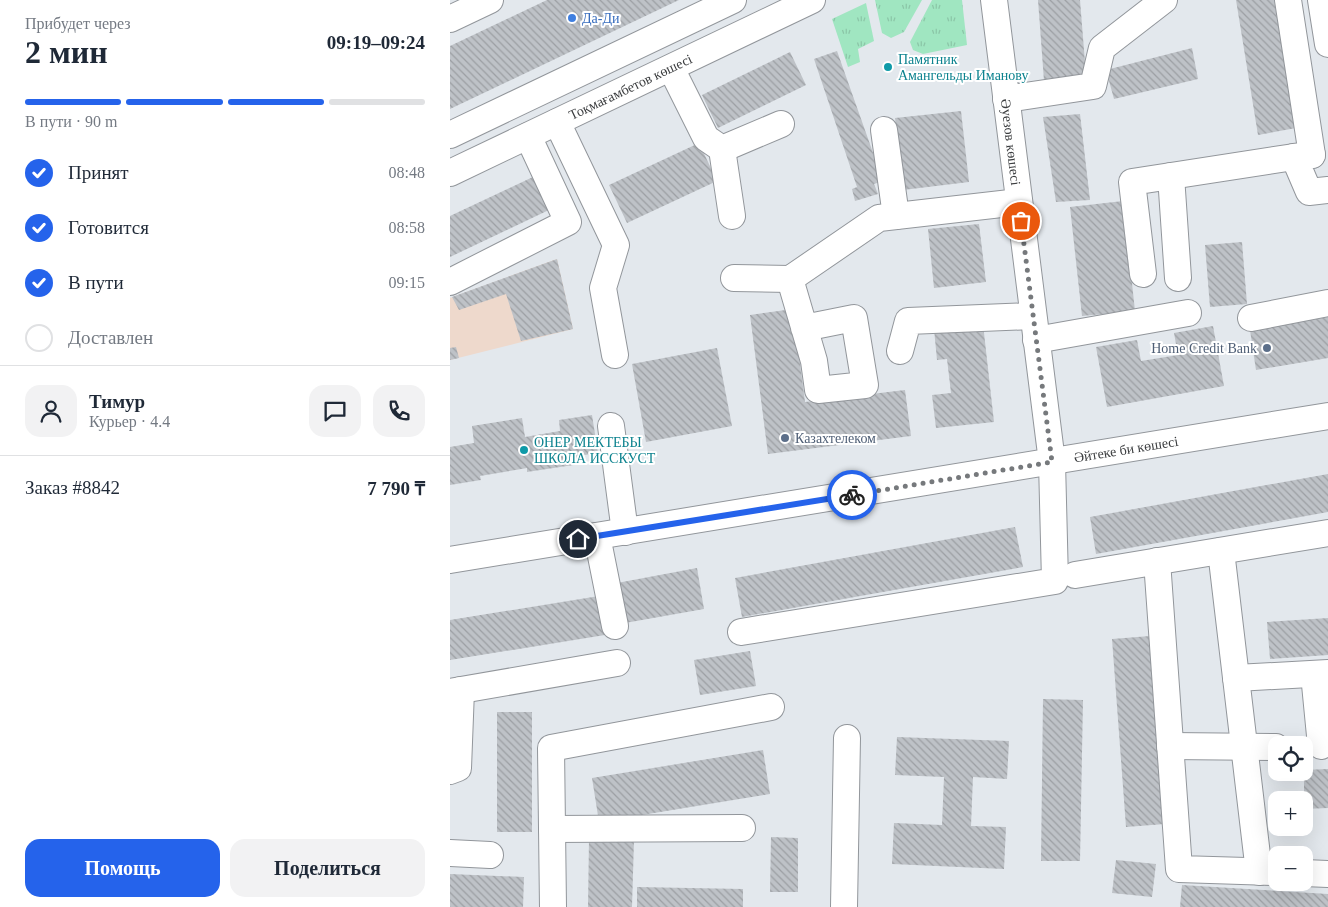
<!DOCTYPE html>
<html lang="ru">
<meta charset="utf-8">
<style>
:root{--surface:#fff;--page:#f2f2f3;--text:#1f2937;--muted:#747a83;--line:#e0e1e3;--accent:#2563eb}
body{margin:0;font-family:Georgia,serif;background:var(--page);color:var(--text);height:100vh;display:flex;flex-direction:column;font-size:19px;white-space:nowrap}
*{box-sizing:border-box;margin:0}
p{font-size:16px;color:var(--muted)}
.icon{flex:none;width:28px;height:28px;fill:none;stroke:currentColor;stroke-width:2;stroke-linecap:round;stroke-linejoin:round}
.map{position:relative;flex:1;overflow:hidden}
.panel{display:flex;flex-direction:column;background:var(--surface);width:450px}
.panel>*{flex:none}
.buttons{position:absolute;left:818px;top:736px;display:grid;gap:10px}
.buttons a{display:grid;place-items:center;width:45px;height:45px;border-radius:10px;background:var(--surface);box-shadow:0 5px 20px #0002;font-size:25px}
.pin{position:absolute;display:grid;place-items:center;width:42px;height:42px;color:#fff;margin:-21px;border:2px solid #fff;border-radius:50%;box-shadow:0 1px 5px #0007}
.courier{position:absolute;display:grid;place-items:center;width:50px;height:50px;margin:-25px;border:4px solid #2563eb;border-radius:50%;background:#fff;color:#222;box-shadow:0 1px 6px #0007}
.headline em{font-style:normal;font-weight:600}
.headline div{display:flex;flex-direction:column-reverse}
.headline{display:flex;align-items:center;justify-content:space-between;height:85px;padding:0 25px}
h1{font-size:32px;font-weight:600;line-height:38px}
.bar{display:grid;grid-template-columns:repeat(4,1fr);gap:8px 5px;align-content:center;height:60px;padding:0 25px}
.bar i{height:6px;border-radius:4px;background:var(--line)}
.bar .active{background:var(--accent)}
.bar p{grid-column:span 4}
.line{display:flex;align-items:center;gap:12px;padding:0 25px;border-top:1px solid var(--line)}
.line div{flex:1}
.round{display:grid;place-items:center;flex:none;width:52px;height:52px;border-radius:15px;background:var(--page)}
ol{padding:0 25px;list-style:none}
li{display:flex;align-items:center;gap:15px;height:55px}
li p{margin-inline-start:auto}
li .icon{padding:5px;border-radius:50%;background:var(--accent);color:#fff;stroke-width:4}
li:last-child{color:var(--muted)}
li i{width:28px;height:28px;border:2px solid var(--line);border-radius:50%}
.action{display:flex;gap:10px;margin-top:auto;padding:10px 25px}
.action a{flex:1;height:58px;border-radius:15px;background:var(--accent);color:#fff;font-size:20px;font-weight:600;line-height:58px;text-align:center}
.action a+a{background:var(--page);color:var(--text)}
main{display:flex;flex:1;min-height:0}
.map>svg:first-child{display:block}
.commercial{fill:#eed9cc}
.grass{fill:url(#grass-tufts)}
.building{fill:url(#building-back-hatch)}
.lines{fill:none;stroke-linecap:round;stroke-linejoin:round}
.minor-casing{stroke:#92969b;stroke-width:28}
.minor{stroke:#fff;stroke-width:26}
.done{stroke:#76797c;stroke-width:5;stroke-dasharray:0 9}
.route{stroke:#2563eb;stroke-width:6}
.shop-dot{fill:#3f7fe0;stroke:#fff;stroke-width:2}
.culture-dot{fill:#0f9aa8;stroke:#fff;stroke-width:2}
.service-dot{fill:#5c6f8a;stroke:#fff;stroke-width:2}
.labels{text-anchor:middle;stroke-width:4;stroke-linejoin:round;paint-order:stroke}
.shop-label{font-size:14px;fill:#366cbe;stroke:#fff;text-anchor:start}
.culture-label{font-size:14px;fill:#0d838f;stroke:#fff;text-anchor:start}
.street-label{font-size:14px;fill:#3b3d3f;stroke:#fff}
.service-label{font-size:14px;fill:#4e5e75;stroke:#fff;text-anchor:end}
</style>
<main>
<section class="panel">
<div class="headline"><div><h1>2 мин</h1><p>Прибудет через</p></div><em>09:19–09:24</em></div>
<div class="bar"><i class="active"></i><i class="active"></i><i class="active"></i><i></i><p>В пути · 90 m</p></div>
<ol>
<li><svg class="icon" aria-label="check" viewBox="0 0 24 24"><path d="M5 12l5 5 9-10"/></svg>Принят<p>08:48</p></li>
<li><svg class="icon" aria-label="check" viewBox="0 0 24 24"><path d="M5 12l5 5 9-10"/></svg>Готовится<p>08:58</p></li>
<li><svg class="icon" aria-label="check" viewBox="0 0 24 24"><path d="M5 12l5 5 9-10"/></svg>В пути<p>09:15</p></li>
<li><i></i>Доставлен</li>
</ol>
<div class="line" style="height:90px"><a class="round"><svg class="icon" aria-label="person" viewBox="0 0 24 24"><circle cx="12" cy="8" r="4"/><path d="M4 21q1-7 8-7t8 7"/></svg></a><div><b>Тимур</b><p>Курьер · 4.4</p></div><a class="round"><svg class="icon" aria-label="chat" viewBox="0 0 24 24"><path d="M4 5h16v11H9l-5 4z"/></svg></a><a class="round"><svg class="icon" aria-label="phone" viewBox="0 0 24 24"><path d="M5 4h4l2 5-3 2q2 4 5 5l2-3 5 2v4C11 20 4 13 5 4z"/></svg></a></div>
<div class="line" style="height:65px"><div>Заказ #8842</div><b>7 790 ₸</b></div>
<div class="action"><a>Помощь</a><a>Поделиться</a></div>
</section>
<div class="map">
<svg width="878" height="907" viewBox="0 0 878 907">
<defs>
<pattern id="grass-tufts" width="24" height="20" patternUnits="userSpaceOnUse" patternTransform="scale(1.25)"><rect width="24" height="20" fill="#a0e6c1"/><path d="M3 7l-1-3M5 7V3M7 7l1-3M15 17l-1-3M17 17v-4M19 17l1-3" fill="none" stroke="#8bc6a7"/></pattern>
<pattern id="building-back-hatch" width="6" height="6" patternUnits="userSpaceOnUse" patternTransform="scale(1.25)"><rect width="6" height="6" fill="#bec2c7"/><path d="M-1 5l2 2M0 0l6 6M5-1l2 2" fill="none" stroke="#9c9fa3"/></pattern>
</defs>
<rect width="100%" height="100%" fill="#e3e8ed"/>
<polygon class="commercial" points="107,259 123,329 0,360 0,298"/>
<g class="grass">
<polygon points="425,0 472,0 454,32 441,38 432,33"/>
<polygon points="482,0 512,0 517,45 473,54 463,50 460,42"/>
<polygon points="416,3 424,41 408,49 410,62 398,67 382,19"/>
</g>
<g class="building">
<polygon points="97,0 229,0 0,109 0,46"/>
<polygon points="588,0 630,0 636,75 594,81"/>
<polygon points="786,0 824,0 846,128 808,135"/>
<polygon points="742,48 748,79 664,99 656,70"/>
<polygon points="387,51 433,181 424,184 428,194 405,201 402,189 407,187 364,59"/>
<polygon points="340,52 356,85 268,128 252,95"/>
<polygon points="511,111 519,182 453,190 445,118"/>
<polygon points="630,114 640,200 606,202 593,117"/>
<polygon points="249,143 267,181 177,223 159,185"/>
<polygon points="85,176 101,209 0,257 0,216"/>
<polygon points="673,201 685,311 632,316 620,207"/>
<polygon points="529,224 536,282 484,288 478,229"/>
<polygon points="792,242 797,304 760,307 755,245"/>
<polygon points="107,259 123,329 71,341 56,294 9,310 2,297"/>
<polygon points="343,309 355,402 455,390 461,436 318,454 300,315"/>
<polygon points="878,317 878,358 806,370 800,330"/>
<polygon points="533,324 544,422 486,428 482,395 501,393 497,359 487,360 484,329"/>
<polygon points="763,326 774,386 657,407 646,347 687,340 691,361 728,355 724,333"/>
<polygon points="6,347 9,358 0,360 0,348"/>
<polygon points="267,348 282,426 196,442 182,364"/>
<polygon points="142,415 148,453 128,456 130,464 77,472 77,468 30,476 31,480 0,485 0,447 24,443 22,426 72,418 75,437 110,431 109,420"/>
<polygon points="878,474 878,512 646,554 640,517"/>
<polygon points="565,527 573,567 292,617 285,578"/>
<polygon points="247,568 254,609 175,623 167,583"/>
<polygon points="149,596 155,635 0,660 0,620"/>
<polygon points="878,618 878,655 820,659 817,622"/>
<polygon points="700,636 715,824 676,827 662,639"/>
<polygon points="300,651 306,686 250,695 244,660"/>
<polygon points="593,699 633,700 630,861 591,861"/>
<rect x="47" y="712" width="35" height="120"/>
<polygon points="447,737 559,741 557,779 523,777 521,826 556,827 554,869 442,864 444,823 492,825 494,777 445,775"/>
<polygon points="313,750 320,794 149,822 142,778"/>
<polygon points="878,769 878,808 854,809 854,770"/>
<polygon points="321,837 348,838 348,892 320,892"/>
<polygon points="139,839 184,840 182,907 138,907"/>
<polygon points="666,860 706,864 702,897 662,893"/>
<polygon points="0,874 74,877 73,907 0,907"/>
<polygon points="732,885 878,894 878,907 730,907"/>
<polygon points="187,887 293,889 293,907 187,907"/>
</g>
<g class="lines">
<g class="minor-casing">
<g id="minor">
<polyline points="838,0 862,155"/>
<polyline points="871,0 878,44"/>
<polyline points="0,19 40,0"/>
<polyline points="221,68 256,138 272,149 331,124"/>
<polyline points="556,99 643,86 652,48 714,0"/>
<polyline points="107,122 166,245 153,288 165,355"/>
<polyline points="434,130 446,216"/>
<polyline points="0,135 283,0"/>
<polyline points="272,149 282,216"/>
<polyline points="862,155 844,157 859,192 878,190"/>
<path id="s1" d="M0,173L362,0"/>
<polyline points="721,176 728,278"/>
<polyline points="693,274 682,182 844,157"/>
<polyline points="284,278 340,279 429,218 569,202"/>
<polyline points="340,279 364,361 368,390 415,385 404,318 354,328"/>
<polyline points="0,282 118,222 78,136"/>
<polyline points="801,318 878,303"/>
<polyline points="586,340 738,313"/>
<polyline points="450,351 458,321 583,316"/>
<polyline points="161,426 175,532"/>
<polyline points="147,536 165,626"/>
<polyline points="771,551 809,872"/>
<path id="s2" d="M0,560L878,416"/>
<polyline points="707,561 729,869 826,872"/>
<polyline points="625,575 878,533"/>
<polyline points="291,632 605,581 602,462 544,0"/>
<polyline points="864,674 871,746"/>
<polyline points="786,678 878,673"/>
<polyline points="0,692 167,663"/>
<polyline points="720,746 826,747"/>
<polyline points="0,771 8,768 11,690"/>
<polyline points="102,829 292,828"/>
<polyline points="0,853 40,855"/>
<polyline points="854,873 878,874"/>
<polyline points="103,907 101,748 321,707"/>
<polyline points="394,907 397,738"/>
</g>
</g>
<use href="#minor" class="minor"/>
</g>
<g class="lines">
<polyline class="done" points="402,495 602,462 571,221"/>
<polyline class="route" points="128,539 402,495"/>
</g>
<circle class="shop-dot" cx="122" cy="18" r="5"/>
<g class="culture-dot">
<circle cx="438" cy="67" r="5"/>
<circle cx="74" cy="450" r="5"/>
</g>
<g class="service-dot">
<circle cx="817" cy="348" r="5"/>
<circle cx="335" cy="438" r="5"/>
</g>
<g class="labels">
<g class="shop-label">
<text x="132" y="23">Да-Ди</text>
</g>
<g class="culture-label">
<text x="448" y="64">Памятник<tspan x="448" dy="16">Амангельды Иманову</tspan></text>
<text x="84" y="447">ОНЕР МЕКТЕБЫ<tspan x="84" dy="16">ШКОЛА ИССКУСТ</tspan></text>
</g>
<g class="street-label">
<text dy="5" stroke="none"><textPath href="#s1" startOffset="200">Тоқмағамбетов көшесі</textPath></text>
<text transform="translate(561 142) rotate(83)" y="5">Әуезов көшесі</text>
<text dy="5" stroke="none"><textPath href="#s2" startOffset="685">Әйтеке би көшесі</textPath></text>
</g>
<g class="service-label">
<text x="807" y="353">Home Credit Bank</text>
<text x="345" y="443" text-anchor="start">Казахтелеком</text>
</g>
</g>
</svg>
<div class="buttons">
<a><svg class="icon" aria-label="locate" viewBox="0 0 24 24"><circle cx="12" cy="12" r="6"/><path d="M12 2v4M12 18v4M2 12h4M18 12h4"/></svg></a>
<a>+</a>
<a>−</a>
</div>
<div class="pin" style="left:571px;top:221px;background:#ea580c"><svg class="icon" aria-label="bag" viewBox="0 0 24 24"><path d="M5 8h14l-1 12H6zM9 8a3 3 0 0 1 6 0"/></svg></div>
<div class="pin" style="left:128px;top:539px;background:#1f2937"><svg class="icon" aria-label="home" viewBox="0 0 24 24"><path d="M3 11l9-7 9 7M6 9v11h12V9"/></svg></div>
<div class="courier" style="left:402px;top:495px"><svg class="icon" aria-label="bike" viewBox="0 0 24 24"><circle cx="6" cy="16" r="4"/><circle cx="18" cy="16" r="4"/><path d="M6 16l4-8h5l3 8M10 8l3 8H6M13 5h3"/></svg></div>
</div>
</main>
